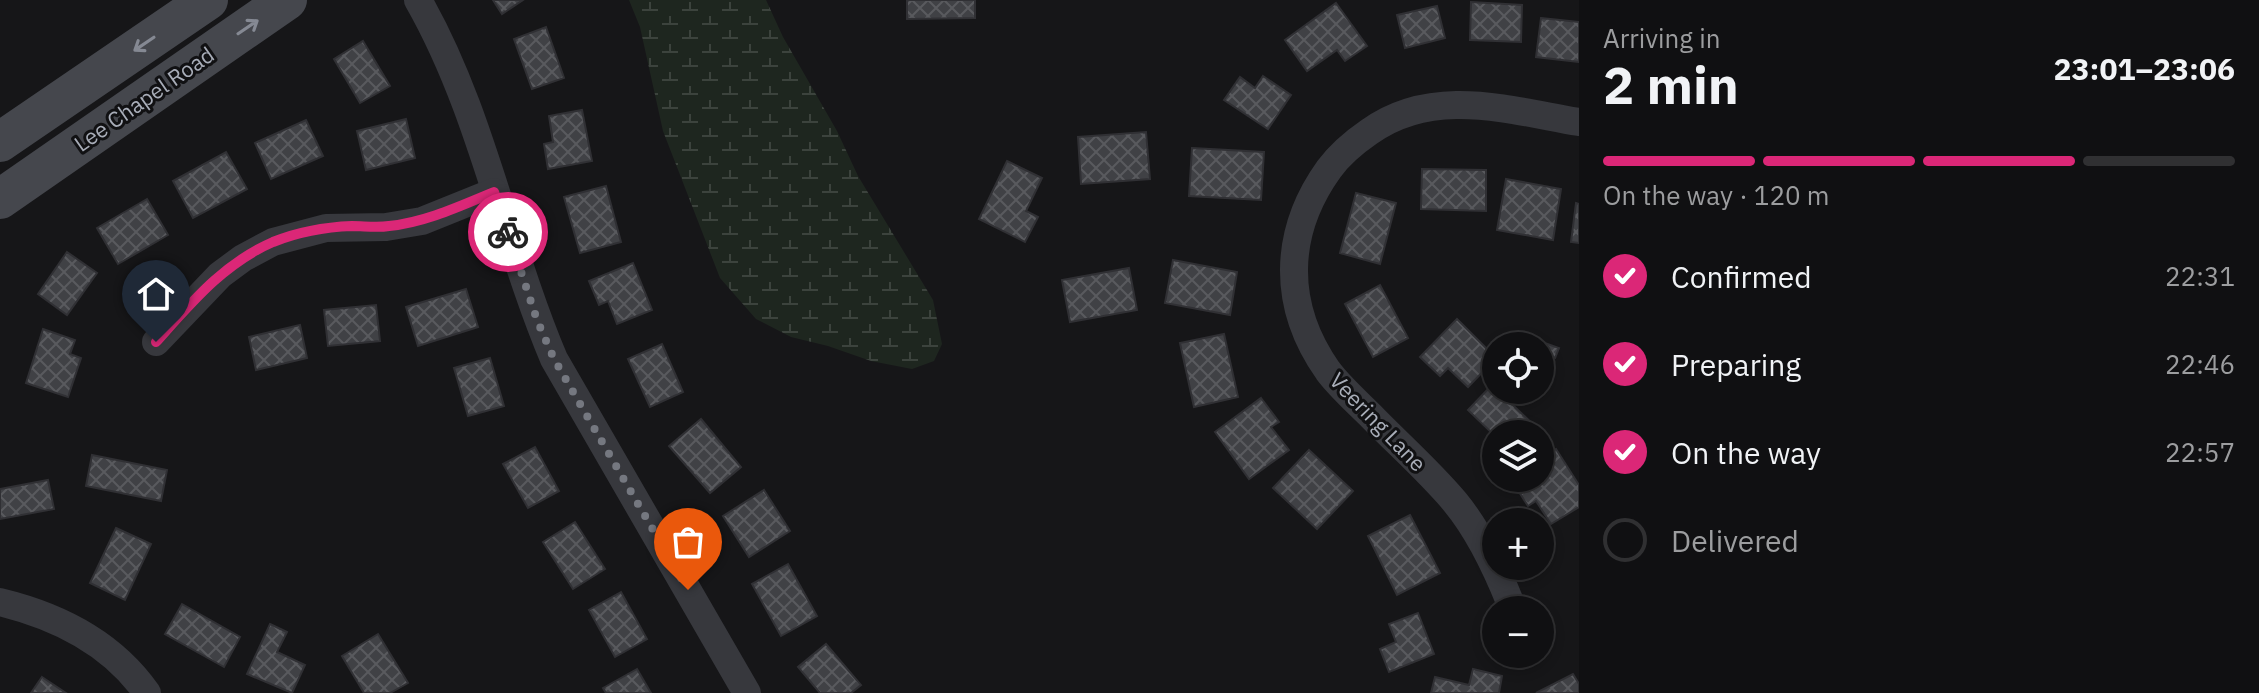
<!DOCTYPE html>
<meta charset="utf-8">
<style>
:root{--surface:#101012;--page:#19191b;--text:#f1f3f6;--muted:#9c9d9f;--line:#303032;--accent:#db2777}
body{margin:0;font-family:"IBM Plex Sans",sans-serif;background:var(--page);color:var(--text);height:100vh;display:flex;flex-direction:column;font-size:30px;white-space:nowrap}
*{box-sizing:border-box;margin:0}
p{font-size:26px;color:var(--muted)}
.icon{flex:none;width:44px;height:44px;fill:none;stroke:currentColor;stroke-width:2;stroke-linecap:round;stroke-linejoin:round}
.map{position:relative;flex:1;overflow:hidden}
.side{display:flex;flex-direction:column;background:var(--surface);width:680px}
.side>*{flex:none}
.controls{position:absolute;left:1482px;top:332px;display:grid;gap:16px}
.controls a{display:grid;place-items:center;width:72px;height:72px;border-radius:50%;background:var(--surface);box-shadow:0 4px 12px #0003,0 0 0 2px var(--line);font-size:40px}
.pin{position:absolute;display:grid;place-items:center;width:68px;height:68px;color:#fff;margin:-82px -34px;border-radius:50% 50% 50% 0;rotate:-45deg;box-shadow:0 0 8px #0007}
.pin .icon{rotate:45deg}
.courier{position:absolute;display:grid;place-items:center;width:80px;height:80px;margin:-40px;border:6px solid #db2777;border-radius:50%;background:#fff;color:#222;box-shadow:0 2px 10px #0007}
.headline em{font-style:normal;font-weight:700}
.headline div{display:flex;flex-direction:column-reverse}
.headline{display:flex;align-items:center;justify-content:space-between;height:136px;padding:0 24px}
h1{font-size:52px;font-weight:700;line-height:60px}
.bar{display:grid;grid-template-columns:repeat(4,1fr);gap:12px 8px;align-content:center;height:96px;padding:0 24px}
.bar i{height:10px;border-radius:6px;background:var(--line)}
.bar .active{background:var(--accent)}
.bar p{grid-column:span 4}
ol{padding:0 24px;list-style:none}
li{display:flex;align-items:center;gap:24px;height:88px}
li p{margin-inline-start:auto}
li .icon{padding:8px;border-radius:50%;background:var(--accent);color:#fff;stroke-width:4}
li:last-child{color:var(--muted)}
li i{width:44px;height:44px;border:4px solid var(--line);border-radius:50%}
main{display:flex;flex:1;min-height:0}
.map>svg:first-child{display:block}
.wetland{fill:url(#wetland-marsh)}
.building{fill:url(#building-cross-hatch);stroke:#303034;stroke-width:2}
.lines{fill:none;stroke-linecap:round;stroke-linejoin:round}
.minor{stroke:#37383d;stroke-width:28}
.secondary{stroke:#45474d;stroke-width:40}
.oneway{stroke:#858993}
.done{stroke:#757880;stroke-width:8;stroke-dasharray:0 14.4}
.route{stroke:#db2777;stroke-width:10}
.labels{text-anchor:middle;stroke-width:6;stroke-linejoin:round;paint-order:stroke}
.street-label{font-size:22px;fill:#a8adb8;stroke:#111113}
</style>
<main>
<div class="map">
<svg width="1579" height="693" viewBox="0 0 1579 693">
<defs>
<pattern id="wetland-marsh" width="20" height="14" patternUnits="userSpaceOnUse" patternTransform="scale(2)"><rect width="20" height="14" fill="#1e261f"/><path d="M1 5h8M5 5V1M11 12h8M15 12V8" fill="none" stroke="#3c433d"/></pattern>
<pattern id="building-cross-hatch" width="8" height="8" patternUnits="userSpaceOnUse" patternTransform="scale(2)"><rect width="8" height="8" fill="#404145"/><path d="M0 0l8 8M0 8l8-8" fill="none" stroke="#595a5e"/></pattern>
</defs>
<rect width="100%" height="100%" fill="#161618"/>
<polygon class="wetland" points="629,0 766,0 783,37 837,131 858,176 933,300 942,344 934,361 912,369 871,361 828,346 791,337 756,319 720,278 663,131 640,27"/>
<g class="building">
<polygon points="493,0 523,0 502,14"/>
<polygon points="907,0 975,0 975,18 907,19"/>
<polygon points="1471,2 1522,5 1521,42 1470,40"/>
<polygon points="1336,3 1367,46 1345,61 1337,50 1307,71 1285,40"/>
<polygon points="1437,6 1445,38 1405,48 1397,15"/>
<polygon points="1541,18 1579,22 1579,62 1536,57"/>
<polygon points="546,27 564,78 532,89 514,39"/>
<polygon points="363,41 390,86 360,103 334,59"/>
<polygon points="1263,76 1291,95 1268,129 1224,100 1240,77 1255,88"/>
<polygon points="582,110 592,161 548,169 544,144 553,142 549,116"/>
<polygon points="406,119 415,158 366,170 357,131"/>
<polygon points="306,120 323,156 271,179 255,143"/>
<polygon points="1146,132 1150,179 1081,184 1078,137"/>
<polygon points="1192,148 1264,152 1261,200 1189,196"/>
<polygon points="226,152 247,189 193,218 173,181"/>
<polygon points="1007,161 1042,178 1026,211 1038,217 1025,242 979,219"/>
<polygon points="1422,169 1486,170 1486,211 1421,209"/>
<polygon points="1506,179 1561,189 1553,240 1497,230"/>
<polygon points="606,186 621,242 580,253 564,197"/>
<polygon points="1356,193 1396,203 1380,264 1340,253"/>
<polygon points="147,199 168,235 118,264 97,228"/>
<polygon points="1576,203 1579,204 1579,243 1571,242"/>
<polygon points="67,252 97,273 67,315 38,294"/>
<polygon points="1173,260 1237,272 1230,315 1165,303"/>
<polygon points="633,263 652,310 617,324 608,301 599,305 589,281"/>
<polygon points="1129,268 1137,310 1070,322 1062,280"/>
<polygon points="1380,285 1408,338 1373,357 1345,304"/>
<polygon points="466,289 478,327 418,346 406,307"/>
<polygon points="376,305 380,341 328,346 324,310"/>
<polygon points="1457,319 1496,358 1468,387 1448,368 1440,376 1420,357"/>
<polygon points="300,325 307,358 256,370 249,337"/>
<polygon points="43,329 75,340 70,354 81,358 68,397 26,383"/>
<polygon points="1224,334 1238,397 1194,407 1180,343"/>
<polygon points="1539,341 1559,348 1555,358 1540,353"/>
<polygon points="662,344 683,392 650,407 628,359"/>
<polygon points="490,358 504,406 468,416 454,368"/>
<polygon points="1492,385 1540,431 1537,434 1496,434 1496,437 1468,410"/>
<polygon points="1261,398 1279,422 1271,427 1289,450 1249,479 1215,432"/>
<polygon points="701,419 741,467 710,493 669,446"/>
<polygon points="535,447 559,491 528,508 503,464"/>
<polygon points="1556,449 1579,485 1579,507 1551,524 1536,501 1528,506 1510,478 1540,478 1540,459"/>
<polygon points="1309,450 1353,491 1317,529 1273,488"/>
<polygon points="92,455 167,470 161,501 86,486"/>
<polygon points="48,480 54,509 0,519 0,489"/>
<polygon points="764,490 790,531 749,557 723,516"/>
<polygon points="1410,515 1440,573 1397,595 1368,536"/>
<polygon points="575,522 605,569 573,589 543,542"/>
<polygon points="116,528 151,544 125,600 90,583"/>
<polygon points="788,564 817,616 781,636 752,584"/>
<polygon points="621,592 647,639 615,657 589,610"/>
<polygon points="182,604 240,637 224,667 165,634"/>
<polygon points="1418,613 1434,654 1389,672 1380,649 1396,642 1389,624"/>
<polygon points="270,624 287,632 277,652 305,665 292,693 247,674"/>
<polygon points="378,634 408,683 390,693 364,693 342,656"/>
<polygon points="826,644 861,685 851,693 820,693 798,667"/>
<polygon points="637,669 651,693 606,693 603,688"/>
<polygon points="1473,669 1502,676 1499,693 1431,693 1435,677 1469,685"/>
<polygon points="1573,674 1579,684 1579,693 1536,693"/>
<polygon points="42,677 66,693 31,693"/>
</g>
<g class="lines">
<g class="minor">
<path d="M418,0C482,112 504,241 554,359L747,693"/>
<polyline points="156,342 220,275 243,258 273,242 326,228 386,227 422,221 494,192"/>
<path d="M0,602C58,616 112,643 147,693"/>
<path d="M1510,602C1496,567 1479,531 1455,502C1429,471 1398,444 1370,415C1356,401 1340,387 1328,371C1282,306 1283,233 1329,169C1340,154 1353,143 1369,132C1433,86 1508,110 1579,122"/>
</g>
<g class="secondary">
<polyline points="0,142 208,0"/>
<polyline points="0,199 287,0"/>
</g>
</g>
<defs><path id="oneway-shaft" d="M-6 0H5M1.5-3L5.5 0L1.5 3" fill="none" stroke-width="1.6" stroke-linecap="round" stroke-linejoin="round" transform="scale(2)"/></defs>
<g class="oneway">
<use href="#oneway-shaft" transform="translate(248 27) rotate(-34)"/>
<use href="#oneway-shaft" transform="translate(144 44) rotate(146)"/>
</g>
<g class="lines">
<polyline class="done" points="508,232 537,320 554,359 688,590"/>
<path class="route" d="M156,342C191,303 224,263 273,242C298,232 325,227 352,226C364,226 377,228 389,226C426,222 460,206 494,192L508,232"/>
</g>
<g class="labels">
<g class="street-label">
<text transform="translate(144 99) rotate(-35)" y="8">Lee Chapel Road</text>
<text transform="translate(1378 422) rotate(46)" y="8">Veering Lane</text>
</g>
</g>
</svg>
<div class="controls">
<a><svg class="icon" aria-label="locate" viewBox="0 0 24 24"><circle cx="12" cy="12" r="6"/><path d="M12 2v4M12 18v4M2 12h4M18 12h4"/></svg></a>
<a><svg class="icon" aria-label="layers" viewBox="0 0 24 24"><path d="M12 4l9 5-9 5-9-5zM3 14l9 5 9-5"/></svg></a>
<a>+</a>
<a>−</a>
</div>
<div class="pin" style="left:688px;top:590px;background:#ea580c"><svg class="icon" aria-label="bag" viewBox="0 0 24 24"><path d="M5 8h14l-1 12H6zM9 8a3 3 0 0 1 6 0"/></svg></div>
<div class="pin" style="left:156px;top:342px;background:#1f2937"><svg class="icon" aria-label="home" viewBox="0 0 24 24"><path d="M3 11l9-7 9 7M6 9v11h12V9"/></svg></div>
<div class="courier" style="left:508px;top:232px"><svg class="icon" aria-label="bike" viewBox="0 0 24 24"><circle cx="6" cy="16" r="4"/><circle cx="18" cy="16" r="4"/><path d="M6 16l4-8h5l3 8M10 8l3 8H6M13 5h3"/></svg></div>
</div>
<section class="side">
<div class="headline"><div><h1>2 min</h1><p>Arriving in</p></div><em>23:01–23:06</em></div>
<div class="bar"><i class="active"></i><i class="active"></i><i class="active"></i><i></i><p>On the way · 120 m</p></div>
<ol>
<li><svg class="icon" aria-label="check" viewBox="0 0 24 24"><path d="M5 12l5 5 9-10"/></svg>Confirmed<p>22:31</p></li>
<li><svg class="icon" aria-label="check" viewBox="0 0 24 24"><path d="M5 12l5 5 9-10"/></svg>Preparing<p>22:46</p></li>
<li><svg class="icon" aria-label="check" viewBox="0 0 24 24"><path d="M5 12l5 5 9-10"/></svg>On the way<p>22:57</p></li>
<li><i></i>Delivered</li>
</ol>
</section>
</main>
